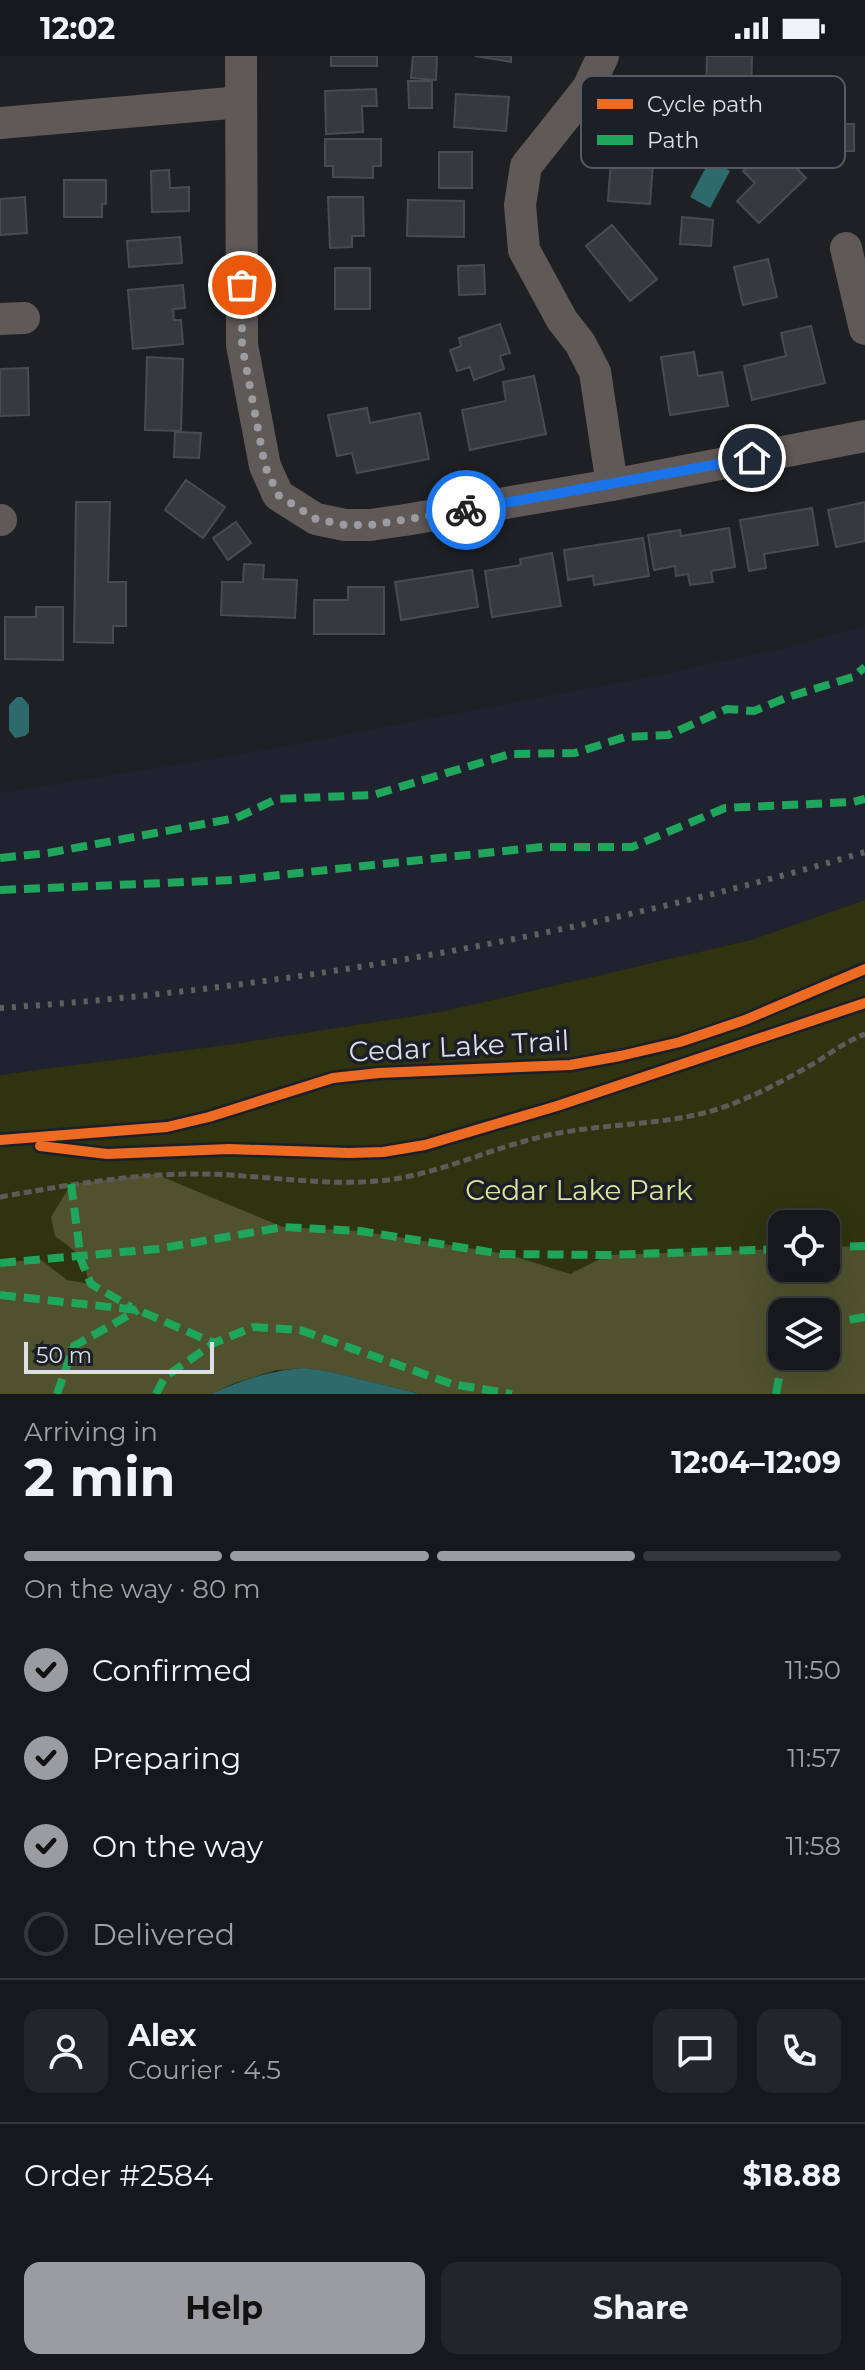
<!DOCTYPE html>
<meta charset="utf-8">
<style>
:root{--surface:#17181b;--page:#242528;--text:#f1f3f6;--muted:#9ea0a3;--line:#36373a;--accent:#9b9ca1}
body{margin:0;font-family:Montserrat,sans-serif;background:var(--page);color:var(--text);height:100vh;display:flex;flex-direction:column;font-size:30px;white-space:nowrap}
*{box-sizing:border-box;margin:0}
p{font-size:26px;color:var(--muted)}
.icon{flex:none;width:44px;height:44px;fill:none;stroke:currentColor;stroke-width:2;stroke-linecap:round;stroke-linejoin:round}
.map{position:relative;height:1338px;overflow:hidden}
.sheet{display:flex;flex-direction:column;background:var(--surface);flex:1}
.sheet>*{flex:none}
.tools{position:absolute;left:768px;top:1154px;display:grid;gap:16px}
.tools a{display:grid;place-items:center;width:72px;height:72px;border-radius:16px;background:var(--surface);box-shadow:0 8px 32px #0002,0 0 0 2px var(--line);font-size:40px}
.scale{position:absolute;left:24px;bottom:20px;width:190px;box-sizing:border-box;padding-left:8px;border:4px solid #dedfe5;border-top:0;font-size:22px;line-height:28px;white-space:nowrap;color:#dedfe5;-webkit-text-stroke:6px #1c1f27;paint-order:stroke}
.pin{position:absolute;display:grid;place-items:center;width:68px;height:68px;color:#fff;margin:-34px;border:4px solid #fff;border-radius:50%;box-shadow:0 2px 8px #0007}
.courier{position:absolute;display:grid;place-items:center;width:80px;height:80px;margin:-40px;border:6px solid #1a73e8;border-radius:50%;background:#fff;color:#222;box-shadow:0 2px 10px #0007}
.head em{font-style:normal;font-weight:700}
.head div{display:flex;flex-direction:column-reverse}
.head{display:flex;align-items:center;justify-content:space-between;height:136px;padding:0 24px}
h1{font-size:52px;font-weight:700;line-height:60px}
.bar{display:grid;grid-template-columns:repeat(4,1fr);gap:12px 8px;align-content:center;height:96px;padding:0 24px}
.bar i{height:10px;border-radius:6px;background:var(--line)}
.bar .on{background:var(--accent)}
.bar p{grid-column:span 4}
.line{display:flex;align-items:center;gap:20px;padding:0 24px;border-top:2px solid var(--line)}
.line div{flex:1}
.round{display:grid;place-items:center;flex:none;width:84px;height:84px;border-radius:16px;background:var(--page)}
ol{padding:0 24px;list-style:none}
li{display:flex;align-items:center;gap:24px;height:88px}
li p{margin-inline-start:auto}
li .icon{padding:8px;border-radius:50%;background:var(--accent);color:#111;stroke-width:4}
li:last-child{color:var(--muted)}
li i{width:44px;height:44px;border:4px solid var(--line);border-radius:50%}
.action{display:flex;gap:16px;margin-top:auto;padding:16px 24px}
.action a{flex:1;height:92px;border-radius:16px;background:var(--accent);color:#111;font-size:32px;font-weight:700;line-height:92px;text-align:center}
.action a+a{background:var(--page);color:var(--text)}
.status{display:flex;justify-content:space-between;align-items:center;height:56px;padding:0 40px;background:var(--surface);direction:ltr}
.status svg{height:22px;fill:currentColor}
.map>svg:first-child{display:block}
.built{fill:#20232f}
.green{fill:#30330f;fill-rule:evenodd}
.forest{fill:#4f522c;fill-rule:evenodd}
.water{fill:#2e6a6c}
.building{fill:#38393d;stroke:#4a4b4f;stroke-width:2}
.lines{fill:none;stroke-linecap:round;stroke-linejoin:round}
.path{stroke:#5e5a5a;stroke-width:5;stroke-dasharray:8 4;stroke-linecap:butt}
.minor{stroke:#5f5958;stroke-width:32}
.rail{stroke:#615f60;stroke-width:6;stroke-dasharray:4 8;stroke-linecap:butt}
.quiet{stroke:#20a55d;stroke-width:8;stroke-dasharray:16 8;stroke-linecap:butt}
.cycleway-casing{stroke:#1c1f27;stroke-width:15}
.cycleway{stroke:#ed6a23;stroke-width:10}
.done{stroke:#9b9ca1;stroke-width:8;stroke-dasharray:0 14.4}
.route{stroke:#1a73e8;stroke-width:10}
.labels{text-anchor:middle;stroke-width:7;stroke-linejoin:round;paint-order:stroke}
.street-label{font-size:28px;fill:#dedfe5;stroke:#1c1f27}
.park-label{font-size:28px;fill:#dbe399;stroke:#1c1f27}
.key{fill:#1c1f27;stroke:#565960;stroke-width:2}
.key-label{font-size:22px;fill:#dedfe5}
</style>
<div class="status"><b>12:02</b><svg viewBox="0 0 49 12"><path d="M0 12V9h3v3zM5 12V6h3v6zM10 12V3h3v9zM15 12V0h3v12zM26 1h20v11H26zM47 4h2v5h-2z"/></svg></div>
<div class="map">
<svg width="865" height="1338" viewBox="0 0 865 1338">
<rect width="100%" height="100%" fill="#1f2024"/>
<polygon class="built" points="865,570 865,844 751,884 441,956 227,989 0,1019 0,737 243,698 649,621 781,593"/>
<path class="green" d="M865,844V1338H421L395,1331L277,1314L235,1327L211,1338H0V1019L227,989L441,956L751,884ZM782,1168H826V1212H782ZM782,1256H826V1300H782Z"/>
<path class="forest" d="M155,1118L283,1171L360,1175L507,1198L570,1218L608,1199L782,1193V1212H826V1191L865,1190V1338H421L331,1316L305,1312L277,1314L235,1327L211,1338H0V1207L40,1203L67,1224L90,1228L80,1199L55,1180L51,1161L71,1128ZM782,1256H826V1300H782Z"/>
<g class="water">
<polygon points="710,104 730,115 710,152 690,141"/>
<polygon points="17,641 22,641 29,649 29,676 25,680 15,682 9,674 9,649"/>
<path d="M305,1312L331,1316L421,1338H211C242,1324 271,1314 305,1312Z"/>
</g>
<g class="building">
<rect x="331" y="0" width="46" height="10"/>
<polygon points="413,0 437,0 436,24 411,22"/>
<polygon points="475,0 511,0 511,6"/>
<polygon points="707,0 752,0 751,36 706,35"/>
<polygon points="408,25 432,25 432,52 409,52"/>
<polygon points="376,33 377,50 362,50 363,76 326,78 325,35"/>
<polygon points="456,38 509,41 506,75 454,71"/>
<rect x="826" y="68" width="28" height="27"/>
<polygon points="325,83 381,83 381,110 373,110 373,122 333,121 333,110 325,110"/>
<polygon points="612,90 654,93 650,148 608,145"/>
<rect x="439" y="96" width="33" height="36"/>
<polygon points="781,96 806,122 759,167 737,145 755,127 743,115 761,98 769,106"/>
<polygon points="169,114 170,132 189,131 189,155 152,156 151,115"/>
<polygon points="64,124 106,124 106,148 102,148 102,161 64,161"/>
<polygon points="25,141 27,177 0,179 0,143"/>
<polygon points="328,141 363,141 364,180 352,180 352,191 330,192"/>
<polygon points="408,144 464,145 464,181 407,180"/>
<polygon points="682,161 713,164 711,190 680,188"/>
<polygon points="612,169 657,223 630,245 586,190"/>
<polygon points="180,181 182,207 129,211 127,185"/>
<polygon points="768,203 777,241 743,249 734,211"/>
<polygon points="484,209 485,238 459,239 458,210"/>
<rect x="335" y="212" width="35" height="41"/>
<polygon points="183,229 185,252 173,253 174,264 181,264 183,288 133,293 128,234"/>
<polygon points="500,268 510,297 500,300 504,313 474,324 470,311 457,315 450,294 461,290 459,282"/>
<polygon points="811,270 825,327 752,344 744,310 786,300 781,277"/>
<polygon points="694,296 698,320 722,316 728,350 670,359 661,301"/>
<polygon points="147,301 183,303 181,375 145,374"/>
<polygon points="28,312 29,359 0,360 0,313"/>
<polygon points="534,320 546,378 470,394 462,354 506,345 503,326"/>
<polygon points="367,352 370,367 420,357 429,403 357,417 352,397 337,400 328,359"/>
<polygon points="175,376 201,377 199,402 174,401"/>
<polygon points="186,424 225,451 203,482 165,454"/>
<polygon points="76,446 110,446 108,526 126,526 126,570 113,570 113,587 74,586"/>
<polygon points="865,446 865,485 836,491 828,454"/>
<polygon points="812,452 818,489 764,498 766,512 749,515 740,464"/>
<polygon points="236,466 251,487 228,504 213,482"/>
<polygon points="729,472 735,511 711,515 713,526 690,529 688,518 676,520 675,510 654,514 648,479 680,474 681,480"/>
<polygon points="643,482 649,520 594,529 593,520 568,524 564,494"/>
<polygon points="552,497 561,550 492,561 485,515 521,509 520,503"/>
<polygon points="244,508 264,509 263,523 297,524 295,562 221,559 222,526 243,526"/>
<polygon points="472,514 478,551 401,564 395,526"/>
<polygon points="348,531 384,531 384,578 314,578 314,544 348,544"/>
<polygon points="36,551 63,551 63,604 5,603 5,561 36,561"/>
</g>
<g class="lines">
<path class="path" d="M0,1141C68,1129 134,1117 204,1118C262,1119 320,1130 379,1125C443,1119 501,1086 565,1076C623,1066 683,1069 737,1046C765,1035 792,1020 818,1005C833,995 849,984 865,978"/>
<g class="minor">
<polyline points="241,0 242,289 265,410 278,439 316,463 345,469 370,469 405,464 612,429 865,380"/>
<polyline points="603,0 588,32 526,110 520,149 524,194 562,264 580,287 595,316 612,429"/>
<polyline points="0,67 241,46"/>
<polyline points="846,192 865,273"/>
<polyline points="0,263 24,262"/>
<polyline points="0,464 1,464"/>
</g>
<path class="rail" d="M0,952C287,933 590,878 865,796"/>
<g class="quiet">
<polyline points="0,802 48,797 236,762 277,743 373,739 510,698 575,697 625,681 668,679 727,653 754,655 788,641 853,621 865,611"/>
<polyline points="0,834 233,824 542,791 632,791 725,752 853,746 865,743"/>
<polyline points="71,1128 81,1204 91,1228 131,1251"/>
<polyline points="826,1191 865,1190"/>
<polyline points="0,1207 157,1193 283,1171 360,1175 502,1198 608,1199 782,1193"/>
<polyline points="0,1239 138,1254 214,1287"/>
<polyline points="826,1268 865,1261"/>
<polyline points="57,1338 74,1290 138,1254"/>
<polyline points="156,1338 165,1321 214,1287 253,1271 300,1274 452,1328 512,1338"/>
<polyline points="776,1338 783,1300"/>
</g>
<g class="cycleway-casing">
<g id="cycleway">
<polyline points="0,1084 167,1071 209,1061 333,1022 379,1017 570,1009 620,1000 680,986 745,964 865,913"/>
<polyline points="40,1090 107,1098 229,1093 349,1097 383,1096 425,1089 557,1050 865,947"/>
</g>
</g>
<use href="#cycleway" class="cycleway"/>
</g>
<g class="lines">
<polyline class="done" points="242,229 242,289 265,410 278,439 316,463 345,469 370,469 466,454"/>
<polyline class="route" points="466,454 752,402"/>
</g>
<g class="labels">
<g class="street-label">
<text transform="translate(459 990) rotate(-3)" y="10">Cedar Lake Trail</text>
</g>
<g class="park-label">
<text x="579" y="1144">Cedar Lake Park</text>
</g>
</g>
<rect x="581" y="20" width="264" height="92" rx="12" class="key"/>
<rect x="597" y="43" width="36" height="10" fill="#ed6a23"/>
<rect x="597" y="79" width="36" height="10" fill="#20a55d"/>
<g class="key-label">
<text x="647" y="56">Cycle path</text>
<text x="647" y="92">Path</text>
</g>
</svg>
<div class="tools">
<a><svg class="icon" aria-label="locate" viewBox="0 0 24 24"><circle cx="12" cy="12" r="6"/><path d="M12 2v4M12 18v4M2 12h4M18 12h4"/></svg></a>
<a><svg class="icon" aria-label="layers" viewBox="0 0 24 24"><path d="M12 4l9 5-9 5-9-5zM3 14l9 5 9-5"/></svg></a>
</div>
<div class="scale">50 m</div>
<div class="pin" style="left:242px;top:229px;background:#ea580c"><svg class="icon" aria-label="bag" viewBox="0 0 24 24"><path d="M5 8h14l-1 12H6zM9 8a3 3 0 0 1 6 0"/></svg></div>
<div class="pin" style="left:752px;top:402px;background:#1f2937"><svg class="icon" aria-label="home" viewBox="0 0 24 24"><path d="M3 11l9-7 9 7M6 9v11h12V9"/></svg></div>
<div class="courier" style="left:466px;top:454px"><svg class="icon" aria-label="bike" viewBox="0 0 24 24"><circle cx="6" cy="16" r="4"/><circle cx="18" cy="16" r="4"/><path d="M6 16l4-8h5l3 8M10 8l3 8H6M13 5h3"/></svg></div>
</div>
<section class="sheet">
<div class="head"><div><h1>2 min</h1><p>Arriving in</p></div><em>12:04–12:09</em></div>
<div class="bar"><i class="on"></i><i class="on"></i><i class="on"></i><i></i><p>On the way · 80 m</p></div>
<ol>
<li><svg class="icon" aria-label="check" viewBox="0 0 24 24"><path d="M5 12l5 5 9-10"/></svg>Confirmed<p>11:50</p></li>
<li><svg class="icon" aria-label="check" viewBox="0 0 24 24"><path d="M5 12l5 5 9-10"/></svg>Preparing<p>11:57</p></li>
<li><svg class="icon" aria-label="check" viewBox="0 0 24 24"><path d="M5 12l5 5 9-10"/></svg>On the way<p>11:58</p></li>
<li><i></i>Delivered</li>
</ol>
<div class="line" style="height:144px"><a class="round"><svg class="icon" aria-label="person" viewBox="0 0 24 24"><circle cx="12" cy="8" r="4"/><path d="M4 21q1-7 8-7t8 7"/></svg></a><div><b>Alex</b><p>Courier · 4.5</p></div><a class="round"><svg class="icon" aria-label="chat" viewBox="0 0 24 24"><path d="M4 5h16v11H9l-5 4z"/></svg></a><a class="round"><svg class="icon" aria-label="phone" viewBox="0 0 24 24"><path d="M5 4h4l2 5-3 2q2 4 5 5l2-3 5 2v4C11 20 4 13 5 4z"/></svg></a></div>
<div class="line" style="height:104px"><div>Order #2584</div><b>$18.88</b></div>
<div class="action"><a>Help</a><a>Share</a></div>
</section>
